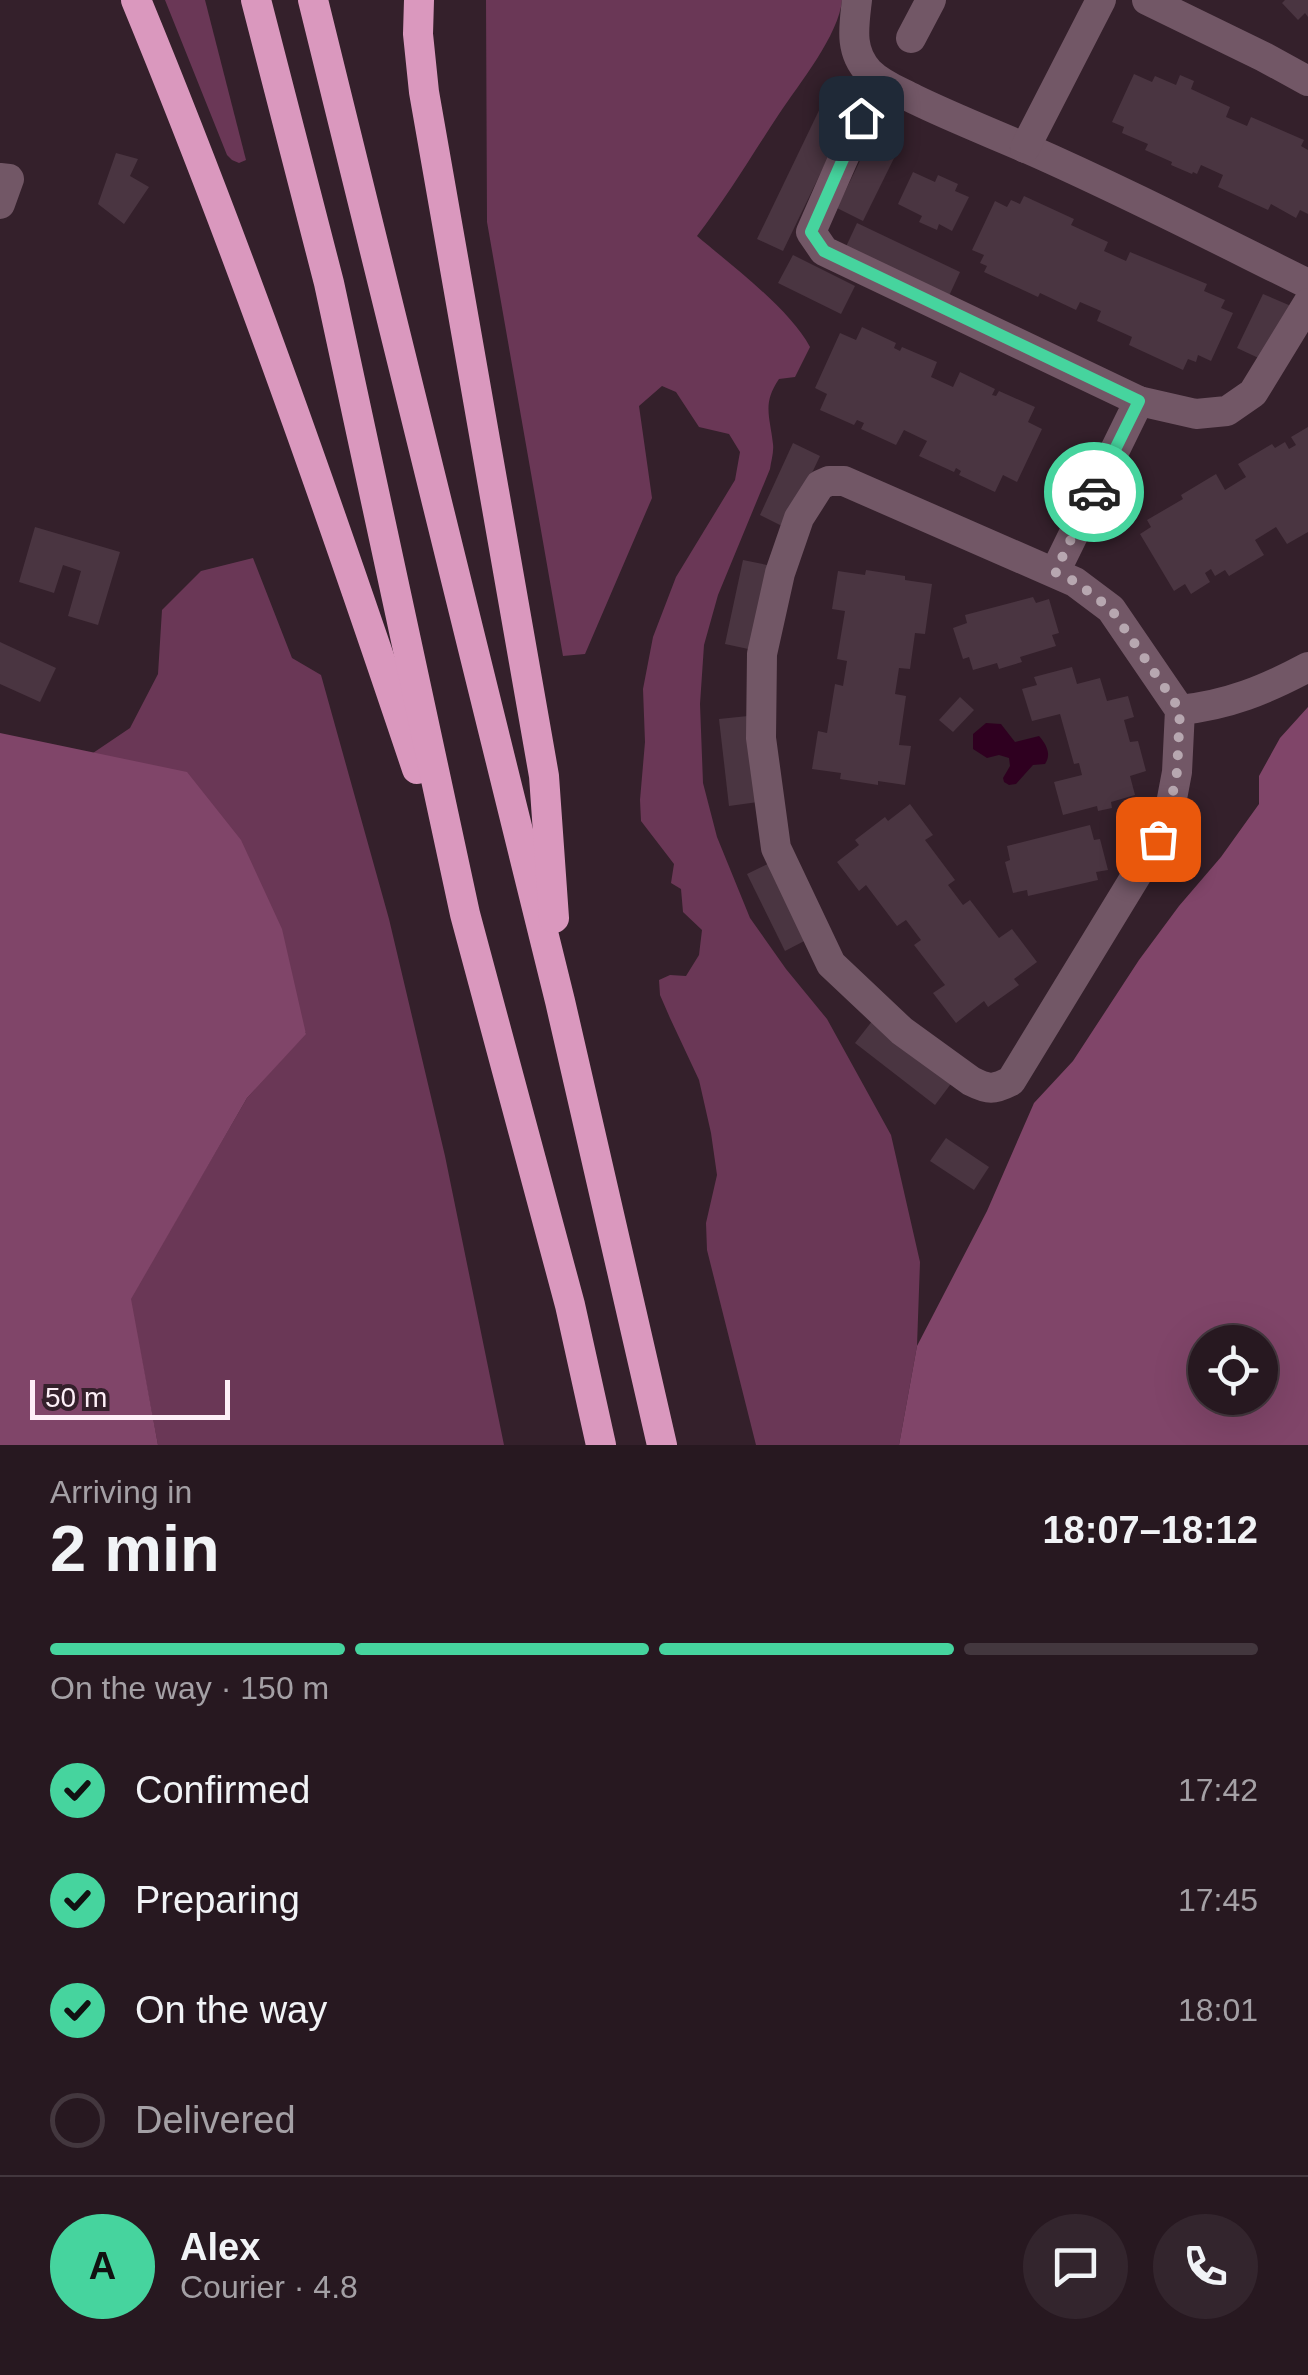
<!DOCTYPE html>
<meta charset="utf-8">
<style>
:root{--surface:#271820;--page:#33252d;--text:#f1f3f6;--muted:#a4a0a5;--line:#43373e;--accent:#46d49e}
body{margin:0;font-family:Helvetica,sans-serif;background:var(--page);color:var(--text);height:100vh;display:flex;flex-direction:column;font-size:38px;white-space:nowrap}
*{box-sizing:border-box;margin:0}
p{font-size:32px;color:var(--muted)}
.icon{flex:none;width:55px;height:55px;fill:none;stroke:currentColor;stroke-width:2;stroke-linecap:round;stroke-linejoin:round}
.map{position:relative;height:1445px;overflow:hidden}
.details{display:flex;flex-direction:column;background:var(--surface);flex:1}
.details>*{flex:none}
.tools{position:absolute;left:1188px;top:1325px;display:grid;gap:20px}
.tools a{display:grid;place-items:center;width:90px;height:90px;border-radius:50%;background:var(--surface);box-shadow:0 10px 40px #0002,0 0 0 2px var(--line);font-size:50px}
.scale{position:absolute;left:30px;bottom:25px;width:200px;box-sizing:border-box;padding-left:10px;border:5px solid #fdeff7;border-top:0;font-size:28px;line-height:35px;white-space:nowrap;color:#fdeff7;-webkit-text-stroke:8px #34202b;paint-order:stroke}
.pin{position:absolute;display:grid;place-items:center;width:85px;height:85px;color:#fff;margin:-42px;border-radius:20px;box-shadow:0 5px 15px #0006}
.courier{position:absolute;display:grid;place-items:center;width:100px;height:100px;margin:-50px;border:8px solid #46d49e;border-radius:50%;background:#fff;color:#222;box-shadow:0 2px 12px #0007}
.summary em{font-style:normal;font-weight:800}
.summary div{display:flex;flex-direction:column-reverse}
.summary{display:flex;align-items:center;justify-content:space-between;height:170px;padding:0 50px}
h1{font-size:65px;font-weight:800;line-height:75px}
.bar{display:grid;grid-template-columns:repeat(4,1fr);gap:15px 10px;align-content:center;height:120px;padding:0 50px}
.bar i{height:12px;border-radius:8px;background:var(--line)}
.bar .active{background:var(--accent)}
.bar p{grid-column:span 4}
.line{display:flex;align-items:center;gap:25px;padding:0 50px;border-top:2px solid var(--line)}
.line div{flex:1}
.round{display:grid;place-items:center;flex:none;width:105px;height:105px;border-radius:52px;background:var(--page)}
ol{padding:0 50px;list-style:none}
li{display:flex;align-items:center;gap:30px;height:110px}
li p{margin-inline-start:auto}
li .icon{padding:10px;border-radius:50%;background:var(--accent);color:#111;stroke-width:4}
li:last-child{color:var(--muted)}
li i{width:55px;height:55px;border:5px solid var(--line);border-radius:50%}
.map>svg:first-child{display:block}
.green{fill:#6a3756}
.forest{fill:#804569;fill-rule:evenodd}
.water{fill:#2f0020}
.building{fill:#4a3541}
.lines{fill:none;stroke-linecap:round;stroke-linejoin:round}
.minor{stroke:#725766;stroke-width:30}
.highway{stroke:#da98be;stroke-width:30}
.done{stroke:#b7a7b0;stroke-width:10;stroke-dasharray:0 18}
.route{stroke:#46d49e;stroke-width:12}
</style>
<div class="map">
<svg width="1308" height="1445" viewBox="0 0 1308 1445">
<rect width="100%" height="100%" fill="#34202b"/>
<g class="green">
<polygon points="165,0 205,0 246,160 239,163 232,160 227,155"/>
<path d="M486,0H842C839,35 799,84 779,114C752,155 727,197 697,236C731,265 790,309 810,347L795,377L779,379C762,404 770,416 773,444C774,452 771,461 770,469L718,595L704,645L700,704L703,783L717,837L750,918L786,969L827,1019L891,1135L920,1262L917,1346L899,1445H756L707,1250L706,1223L717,1175L711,1133L699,1080L670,1018L660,995L659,980L670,975L686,976L699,955L702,930L683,912L681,889L671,883L674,864L641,821L640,800L645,742L643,689L653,637L676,577L735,480L740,452L729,434L699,427L676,392L662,386L639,406L652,498L585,654L563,656L487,222Z"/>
<polygon points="253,558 292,658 321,675 389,919 445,1156 504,1445 158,1445 130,1299 247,1098 306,1033 93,753 130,728 158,674 162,610 201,571"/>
</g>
<g class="forest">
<path d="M1308,707V1445H899L917,1346L987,1211L1034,1103L1073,1061L1139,960L1179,906L1221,857L1259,804V776L1280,738ZM1260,1342V1398H1205V1342Z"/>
<polygon points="0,733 187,772 241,840 282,929 306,1034 247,1098 131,1299 158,1445 0,1445"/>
</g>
<path class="water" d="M986,723L1001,724L1015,742L1039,736C1046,744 1052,754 1045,764L1033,765L1016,784L1009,785L1004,782L1003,778L1010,766L1009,758L999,755L987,758L973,749V734Z"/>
<g class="building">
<polygon points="1285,0 1308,0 1308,17 1305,13 1298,20 1282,3"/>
<polygon points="1134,74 1152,82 1155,76 1176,85 1180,75 1194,81 1191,89 1230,107 1226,117 1247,126 1251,117 1304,140 1301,146 1308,150 1308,214 1300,210 1296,218 1271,204 1268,210 1218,187 1223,175 1201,165 1197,174 1193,172 1192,174 1171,165 1172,162 1145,150 1148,144 1122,133 1124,127 1112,122"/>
<polygon points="824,100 850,112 783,251 757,239"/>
<polygon points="874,132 901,144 863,221 837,208"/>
<polygon points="116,153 138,159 130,176 149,187 124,224 98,204"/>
<polygon points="913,172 935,182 938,175 958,184 955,191 969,197 952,231 939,224 937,230 919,222 922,216 898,204"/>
<polygon points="1024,196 1074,219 1071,225 1108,242 1104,251 1126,261 1130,252 1207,284 1204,291 1225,300 1221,308 1233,313 1211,361 1198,355 1196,362 1188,359 1183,370 1129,345 1132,337 1097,321 1101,311 1080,302 1076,310 1040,293 1038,297 984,272 987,266 980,263 984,255 972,250 995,201 1007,207 1011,200 1020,204"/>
<polygon points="857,223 960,272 948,298 844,251"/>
<polygon points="793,255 855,286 841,314 778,283"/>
<polygon points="1263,294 1291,306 1265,361 1237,348"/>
<polygon points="862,327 896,343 894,348 900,351 902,347 937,362 931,377 953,387 960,372 995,389 992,395 996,396 999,391 1035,407 1028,422 1042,429 1017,482 1003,475 995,492 959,475 961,471 956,468 954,472 919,456 927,441 904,430 896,445 861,429 864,423 857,420 854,425 820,410 827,394 815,388 840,333 856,340"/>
<polygon points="1308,427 1308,532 1287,544 1276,527 1255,540 1264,555 1229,576 1225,570 1215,576 1211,569 1205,573 1210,582 1191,594 1185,584 1174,591 1140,534 1151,527 1147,520 1183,499 1181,495 1216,474 1225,490 1246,477 1238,464 1272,444 1275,448 1285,442 1289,449 1296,445 1291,437"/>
<polygon points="793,443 820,456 786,528 760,515"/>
<polygon points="35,527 120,552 98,625 68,616 81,571 63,565 54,593 19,582"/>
<polygon points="743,560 772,566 753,650 725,644"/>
<polygon points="866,570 905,576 905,580 932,584 925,634 915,633 910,669 899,668 895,694 906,696 899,745 911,746 905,785 878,781 878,785 840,779 841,773 812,769 818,731 827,733 835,684 843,686 847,661 837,659 845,611 832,609 838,571 865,575"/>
<polygon points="1033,597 1036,603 1049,599 1059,633 1052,635 1056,646 1020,657 1022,662 999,669 997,663 973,670 969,657 963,659 953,628 967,623 965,615"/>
<polygon points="0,642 56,668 40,702 0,684"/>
<polygon points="1072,667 1077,684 1100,678 1107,701 1128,696 1134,717 1124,720 1130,742 1138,741 1146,771 1130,776 1135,795 1111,802 1112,808 1098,811 1097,806 1063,815 1054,782 1082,775 1079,763 1074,764 1060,714 1032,721 1022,689 1037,685 1034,677"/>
<polygon points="960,697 974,710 953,732 939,720"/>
<polygon points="748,716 758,802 729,806 719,719"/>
<polygon points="910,804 933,835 925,840 955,880 948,885 963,905 970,900 999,938 1012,929 1037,962 1014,979 1019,985 988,1007 984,1001 956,1023 933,993 945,985 914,945 921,940 906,920 897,926 866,885 859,891 837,862 859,845 855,840 885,817 888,821"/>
<polygon points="1090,825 1094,840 1100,839 1108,870 1096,872 1098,880 1028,896 1027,890 1013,893 1005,862 1010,860 1007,846"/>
<polygon points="774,861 812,937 785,951 747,874"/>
<polygon points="873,1020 953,1081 935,1105 855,1043"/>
<polygon points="946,1138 989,1167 974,1190 930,1161"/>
</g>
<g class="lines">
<g class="minor">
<path d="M857,0C854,26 849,51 869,72C882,85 899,91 914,99C951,117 989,132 1026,148C1122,190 1215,238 1308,284"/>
<polyline points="1147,0 1264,57 1308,81"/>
<polyline points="911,38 931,0"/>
<polyline points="861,118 811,232 824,251 1139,401 1055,572"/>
<polyline points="1025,148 1101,0"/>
<polyline points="0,178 9,179 0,204"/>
<polyline points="1139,401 1196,414 1227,411 1253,393 1308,303"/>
<path d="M829,481H844L1075,582L1111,609L1180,710L1177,772L1167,825L1011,1081C993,1090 989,1090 971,1081L902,1031L831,964L776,848L761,738L762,654L780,573L799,518L820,485Z"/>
<path d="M1180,710C1228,705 1265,690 1308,667"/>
</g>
<g class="highway">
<path d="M136,0C240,252 330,510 417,769"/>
<polyline points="256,0 329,283 465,914 570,1305 601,1445"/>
<polyline points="313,0 560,1001 662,1445"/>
<polyline points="419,0 418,34 424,92 544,776 554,918"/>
</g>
</g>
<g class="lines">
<polyline class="done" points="1094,492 1055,572 1076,582 1111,609 1180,710 1177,772 1166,826 1158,839"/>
<polyline class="route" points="861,118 811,232 824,251 1139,401 1094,492"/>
</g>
</svg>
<div class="tools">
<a><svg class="icon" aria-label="locate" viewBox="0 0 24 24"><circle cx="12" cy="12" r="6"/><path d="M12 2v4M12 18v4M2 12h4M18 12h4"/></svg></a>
</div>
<div class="scale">50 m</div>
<div class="pin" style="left:1158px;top:839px;background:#ea580c"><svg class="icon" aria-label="bag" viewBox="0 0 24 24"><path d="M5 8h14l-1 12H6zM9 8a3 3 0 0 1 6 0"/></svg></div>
<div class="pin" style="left:861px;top:118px;background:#1f2937"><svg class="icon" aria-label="home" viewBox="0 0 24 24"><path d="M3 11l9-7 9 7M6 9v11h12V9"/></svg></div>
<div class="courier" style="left:1094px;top:492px"><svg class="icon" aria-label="car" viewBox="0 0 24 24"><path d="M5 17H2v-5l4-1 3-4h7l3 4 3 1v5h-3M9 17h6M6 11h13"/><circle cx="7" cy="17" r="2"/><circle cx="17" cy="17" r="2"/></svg></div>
</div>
<section class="details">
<div class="summary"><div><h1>2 min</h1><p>Arriving in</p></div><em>18:07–18:12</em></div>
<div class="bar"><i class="active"></i><i class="active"></i><i class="active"></i><i></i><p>On the way · 150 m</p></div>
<ol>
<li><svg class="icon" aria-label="check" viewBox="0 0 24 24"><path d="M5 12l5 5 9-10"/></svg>Confirmed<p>17:42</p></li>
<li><svg class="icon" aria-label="check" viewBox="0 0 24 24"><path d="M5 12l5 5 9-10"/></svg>Preparing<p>17:45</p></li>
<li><svg class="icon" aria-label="check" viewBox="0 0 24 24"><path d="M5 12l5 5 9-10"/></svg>On the way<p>18:01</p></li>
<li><i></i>Delivered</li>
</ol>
<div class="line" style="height:180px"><b class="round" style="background:var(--accent);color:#111">A</b><div><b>Alex</b><p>Courier · 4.8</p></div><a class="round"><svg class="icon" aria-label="chat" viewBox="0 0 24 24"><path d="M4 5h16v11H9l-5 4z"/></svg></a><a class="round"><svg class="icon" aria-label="phone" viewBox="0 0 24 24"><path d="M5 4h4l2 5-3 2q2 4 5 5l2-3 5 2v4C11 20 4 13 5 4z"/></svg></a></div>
</section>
